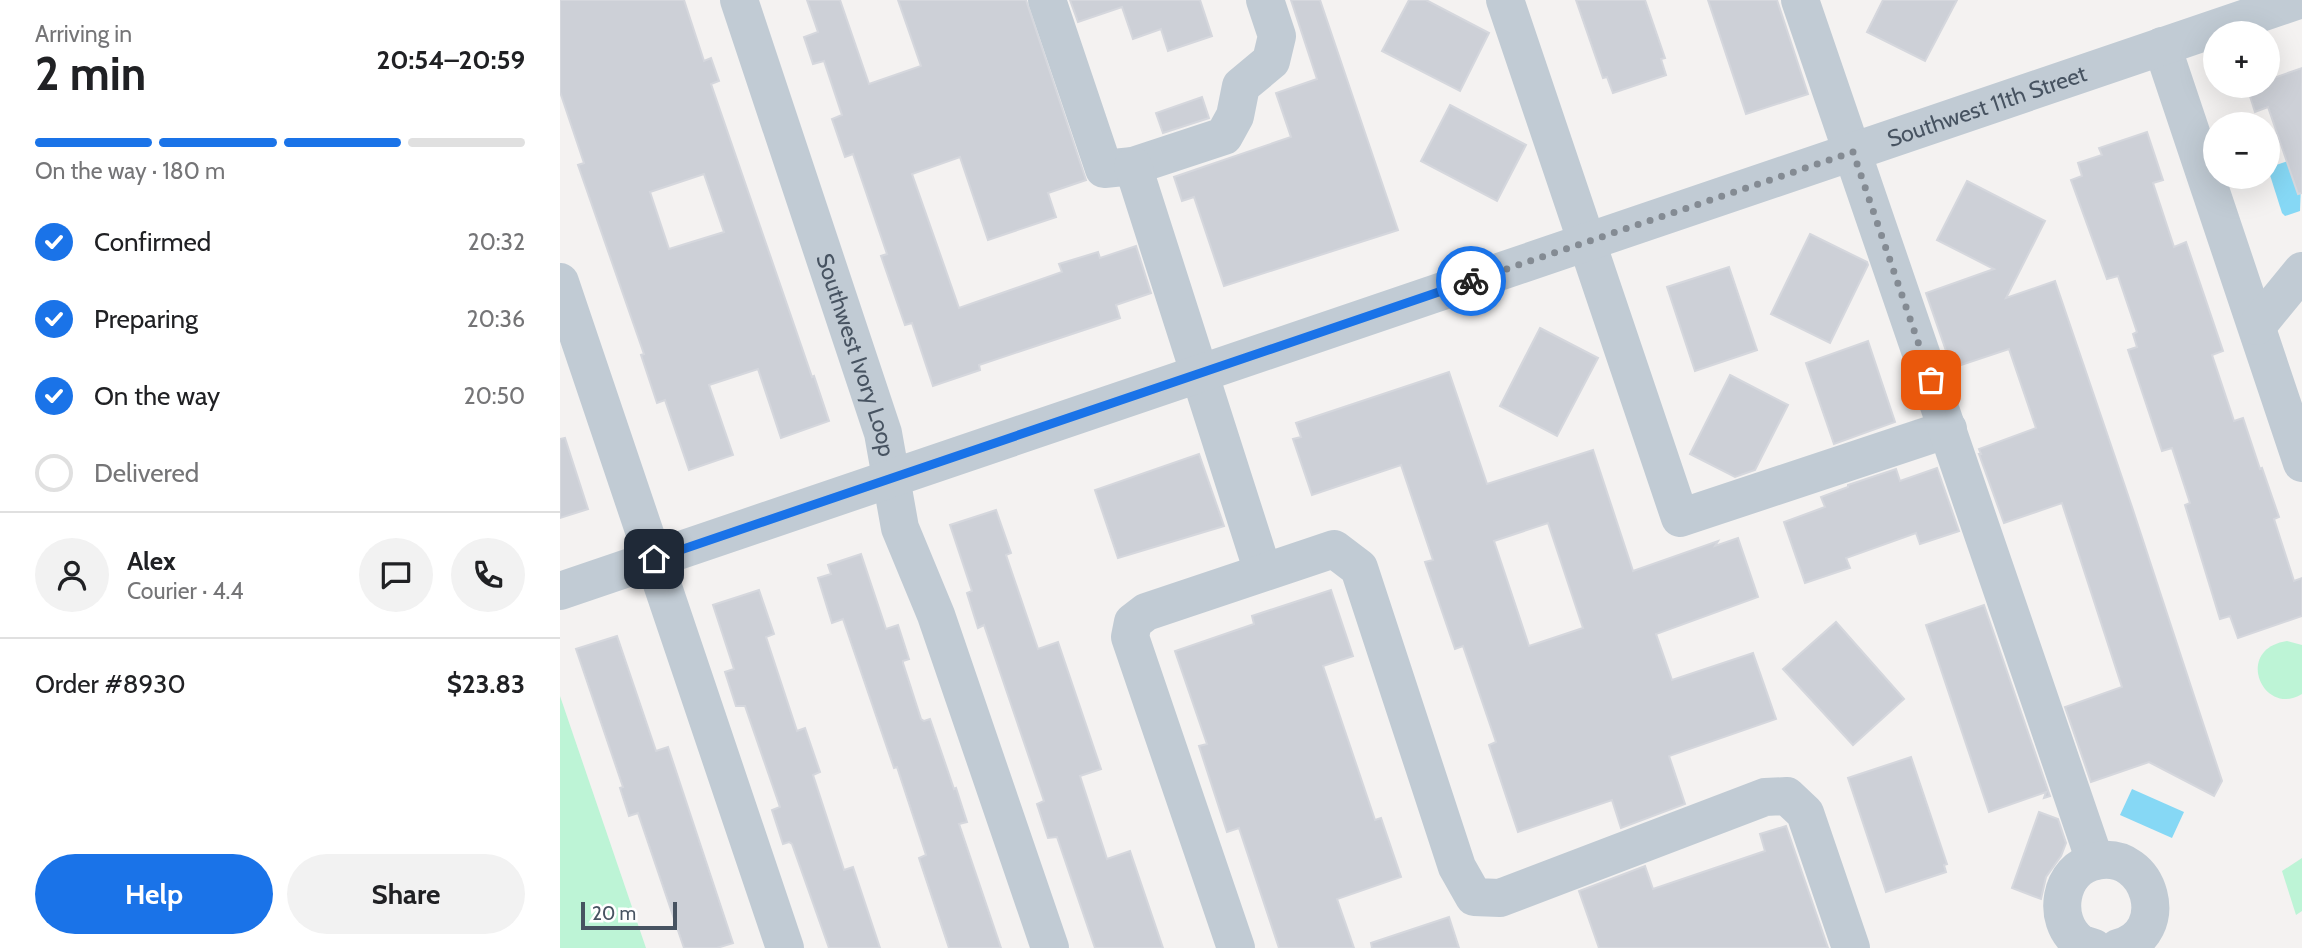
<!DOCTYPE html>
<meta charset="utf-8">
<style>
:root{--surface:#fff;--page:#f2f2f2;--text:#202124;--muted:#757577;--line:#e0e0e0;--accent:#1a73e8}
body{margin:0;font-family:Cabin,sans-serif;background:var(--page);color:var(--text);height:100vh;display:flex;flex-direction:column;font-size:26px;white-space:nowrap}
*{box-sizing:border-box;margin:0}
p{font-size:23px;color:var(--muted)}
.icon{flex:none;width:38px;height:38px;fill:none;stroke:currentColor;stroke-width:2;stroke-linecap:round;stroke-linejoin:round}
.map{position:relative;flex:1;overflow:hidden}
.details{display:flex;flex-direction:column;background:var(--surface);width:560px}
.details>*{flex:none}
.buttons{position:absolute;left:1643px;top:21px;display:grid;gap:14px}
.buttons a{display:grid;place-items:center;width:77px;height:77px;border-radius:50%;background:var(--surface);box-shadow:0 7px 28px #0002;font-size:35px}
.scale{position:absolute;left:21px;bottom:18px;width:96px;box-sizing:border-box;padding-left:7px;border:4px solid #475361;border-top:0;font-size:19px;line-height:24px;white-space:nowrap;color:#475361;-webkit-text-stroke:5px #fff;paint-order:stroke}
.pin{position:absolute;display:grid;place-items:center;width:60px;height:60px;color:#fff;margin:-30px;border-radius:14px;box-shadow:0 4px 10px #0006}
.courier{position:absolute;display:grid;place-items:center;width:70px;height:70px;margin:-35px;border:5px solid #1a73e8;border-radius:50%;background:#fff;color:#222;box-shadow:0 2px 9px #0007}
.headline em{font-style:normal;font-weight:700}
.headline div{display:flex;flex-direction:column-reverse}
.headline{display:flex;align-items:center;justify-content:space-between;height:119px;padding:0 35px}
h1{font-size:46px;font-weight:700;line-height:52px}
.bar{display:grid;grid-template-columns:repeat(4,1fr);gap:10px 7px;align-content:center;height:84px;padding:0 35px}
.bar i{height:9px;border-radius:5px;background:var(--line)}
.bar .current{background:var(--accent)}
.bar p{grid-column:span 4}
.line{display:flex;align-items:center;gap:18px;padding:0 35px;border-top:2px solid var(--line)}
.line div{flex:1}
.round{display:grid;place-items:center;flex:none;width:74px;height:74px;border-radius:37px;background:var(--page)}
ol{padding:0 35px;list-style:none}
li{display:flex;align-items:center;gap:21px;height:77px}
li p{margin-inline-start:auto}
li .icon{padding:7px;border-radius:50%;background:var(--accent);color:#fff;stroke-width:4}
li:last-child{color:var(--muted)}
li i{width:38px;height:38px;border:4px solid var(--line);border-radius:50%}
.primary-button{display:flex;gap:14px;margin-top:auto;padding:14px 35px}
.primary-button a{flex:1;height:80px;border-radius:42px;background:var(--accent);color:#fff;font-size:28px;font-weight:700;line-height:80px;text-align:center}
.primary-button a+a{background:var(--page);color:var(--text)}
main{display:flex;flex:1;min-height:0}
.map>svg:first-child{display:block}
.green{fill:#bdf4d6}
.water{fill:#86d8f5}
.building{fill:#cdd0d7;stroke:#d5d7dd;stroke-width:2;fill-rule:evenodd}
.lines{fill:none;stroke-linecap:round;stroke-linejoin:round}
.minor{stroke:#c1cbd4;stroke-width:38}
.done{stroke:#848b93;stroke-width:7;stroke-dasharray:0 12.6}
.route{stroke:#1a73e8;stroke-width:9}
.labels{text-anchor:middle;stroke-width:5;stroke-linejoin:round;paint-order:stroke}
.street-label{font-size:23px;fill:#475361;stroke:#fff}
</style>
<main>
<section class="details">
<div class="headline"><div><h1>2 min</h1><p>Arriving in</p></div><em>20:54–20:59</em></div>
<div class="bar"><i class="current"></i><i class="current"></i><i class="current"></i><i></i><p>On the way · 180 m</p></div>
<ol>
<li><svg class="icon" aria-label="check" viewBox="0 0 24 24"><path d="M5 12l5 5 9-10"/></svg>Confirmed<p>20:32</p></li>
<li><svg class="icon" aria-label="check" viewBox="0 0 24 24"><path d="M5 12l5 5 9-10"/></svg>Preparing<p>20:36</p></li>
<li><svg class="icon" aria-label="check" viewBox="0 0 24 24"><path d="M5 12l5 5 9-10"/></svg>On the way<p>20:50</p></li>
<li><i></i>Delivered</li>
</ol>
<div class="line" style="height:126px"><a class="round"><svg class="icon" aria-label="person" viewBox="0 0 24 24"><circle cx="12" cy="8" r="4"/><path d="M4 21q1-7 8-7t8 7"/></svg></a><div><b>Alex</b><p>Courier · 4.4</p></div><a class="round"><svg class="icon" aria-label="chat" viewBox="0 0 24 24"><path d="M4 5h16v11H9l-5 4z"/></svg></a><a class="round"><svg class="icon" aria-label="phone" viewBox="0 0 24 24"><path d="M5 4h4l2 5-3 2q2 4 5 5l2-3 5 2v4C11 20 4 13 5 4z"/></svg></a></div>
<div class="line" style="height:91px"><div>Order #8930</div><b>$23.83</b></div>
<div class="primary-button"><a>Help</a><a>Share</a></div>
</section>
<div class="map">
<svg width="1742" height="948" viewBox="0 0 1742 948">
<rect width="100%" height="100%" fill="#f4f2f1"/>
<g class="green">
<path d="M1727,641L1742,645V694C1703,718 1673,649 1727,641Z"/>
<polygon points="0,696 86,948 0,948"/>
<polygon points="1742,858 1742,911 1736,915 1722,871"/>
</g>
<g class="water">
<polygon points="1740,157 1742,159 1740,211 1725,216 1722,213 1709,172 1710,167"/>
<polygon points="1572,789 1624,812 1612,838 1560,815"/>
</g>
<g class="building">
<path d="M0,0H124L144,61L151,58L159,81L151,84L252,377L254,376L269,421L221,438L198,369L149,385L173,455L129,470L105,400L97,403L81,355L84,354L18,165L24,163L0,92ZM144,174L164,232L109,249L90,192Z"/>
<polygon points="247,0 280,0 309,84 361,66 338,0 466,0 526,180 488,193 496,217 428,240 400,157 352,174 399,308 502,272 499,264 538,252 540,258 576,246 591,293 556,305 560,318 419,365 420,370 373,386 352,323 345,325 321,256 327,254 293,154 285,157 272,119 282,115 264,61 253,64 244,37 258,32"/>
<polygon points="510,0 640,0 652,36 608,51 601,29 573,39 562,7 518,22"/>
<polygon points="731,0 760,0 838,230 664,286 634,197 622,201 614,177 731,137 716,93 757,79"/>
<polygon points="849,0 866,0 929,33 900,91 822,51"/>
<polygon points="1016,0 1085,0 1105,58 1101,59 1106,75 1053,93 1047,77 1043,78"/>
<polygon points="1148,0 1217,0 1248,94 1186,114"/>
<polygon points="1323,0 1397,0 1365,61 1307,32"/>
<polygon points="1742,68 1742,193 1738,194 1708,107 1695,112 1687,87 1708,86 1708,80"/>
<polygon points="642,97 649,118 603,133 596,113"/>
<polygon points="890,105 966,145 937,201 861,161"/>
<polygon points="1587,132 1603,180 1593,183 1614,247 1626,242 1663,351 1652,355 1674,421 1683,418 1700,469 1702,468 1719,517 1714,519 1734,581 1742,578 1742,616 1678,638 1670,616 1660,619 1625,505 1630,503 1612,448 1602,451 1568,350 1577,347 1573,334 1577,332 1558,276 1547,279 1511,180 1522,176 1518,163 1542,155 1539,148"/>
<polygon points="1407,181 1485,221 1446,298 1495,281 1571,504 1662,781 1654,796 1589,762 1531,782 1505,707 1562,687 1502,503 1444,523 1419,454 1421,454 1419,449 1476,428 1449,349 1392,368 1366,293 1434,269 1377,240"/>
<polygon points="1250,234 1307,262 1308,265 1270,343 1211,314"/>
<polygon points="1169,267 1197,350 1135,371 1107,287"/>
<polygon points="980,328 1038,358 997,436 940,406"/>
<polygon points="1308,341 1335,422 1274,444 1246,363"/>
<path d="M889,372L927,484L1033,450L1073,571L1158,541L1155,546L1178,538L1198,597L1096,634L1112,680L1193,653L1216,719L1109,756L1125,804L1061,828L1052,800L958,832L929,745L936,742L903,646L895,649L865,562L873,560L841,465L752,495L733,439L741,437L736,423ZM988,523L1023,628L969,646L934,541Z"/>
<polygon points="1170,375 1228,405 1195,470 1175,477 1130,454"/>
<polygon points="5,438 28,509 0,518 0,439"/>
<polygon points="639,454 664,526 558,558 535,490"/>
<polygon points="1377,468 1399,531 1360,544 1356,533 1286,558 1290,568 1245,583 1224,522 1265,507 1261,497 1288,487 1288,485 1336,469 1340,481"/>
<polygon points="436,510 451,553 446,555 478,649 498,642 541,769 520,776 547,859 570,851 603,948 535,948 497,837 488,838 477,804 484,801 424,625 418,628 407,593 412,591 390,525"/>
<polygon points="301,554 326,629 338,625 349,659 343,661 343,663 361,719 364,721 370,719 394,789 396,788 407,822 399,824 441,948 389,948 359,858 366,855 337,767 334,768 283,619 272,623 258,578 271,574 268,565"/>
<polygon points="199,590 214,634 206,637 237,731 245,728 260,772 253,775 284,870 293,867 320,948 269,948 232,844 229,842 223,844 212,810 220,807 185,706 176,706 165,672 174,669 153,605"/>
<polygon points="771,590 793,656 763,666 815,820 821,818 841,877 777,899 794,948 719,948 679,828 667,832 639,746 647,744 615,651 694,624 692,616"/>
<polygon points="1424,605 1490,796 1484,798 1486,792 1429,812 1366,625"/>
<polygon points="1276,622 1344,699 1293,745 1223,669"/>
<polygon points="57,636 96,751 108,747 173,943 157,948 124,948 78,813 69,816 60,788 63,787 16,649"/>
<polygon points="1351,757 1387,864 1384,865 1386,872 1326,892 1288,778"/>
<polygon points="1479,812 1498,819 1506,843 1501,856 1486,877 1481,899 1452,888"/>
<polygon points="1226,826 1268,948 1039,948 1019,891 1085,866 1093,889 1205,851 1200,834"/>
<polygon points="889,917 899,948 812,948 811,943"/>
</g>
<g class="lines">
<g class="minor">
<path id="s1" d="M179,0L323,433L340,528L376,615L490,948"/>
<polyline points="487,0 544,169 573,166 664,136 675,116 681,86 711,61 717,36 705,0"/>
<polyline points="945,0 1120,518 1388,429"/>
<polyline points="1240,0 1535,861"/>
<polyline points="1602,46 1742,463"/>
<polyline points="573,166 703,572"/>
<polyline points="0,282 225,948"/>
<polyline points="1697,326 1742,271"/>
<path id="s2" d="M0,591L1739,0"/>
<polyline points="676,948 570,637 573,622 586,612 774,549 799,568 897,867 914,897 940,898 1205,797 1227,796 1245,813 1291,948"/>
<path d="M1534,948C1529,946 1523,945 1519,942C1491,920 1499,869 1536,861C1591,849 1614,934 1558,948"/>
</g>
</g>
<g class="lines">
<polyline class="done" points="911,281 1293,152 1371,380"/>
<polyline class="route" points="94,559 911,281"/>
</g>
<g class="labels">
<g class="street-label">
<text dy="8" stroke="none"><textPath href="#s2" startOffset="1507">Southwest 11th Street</textPath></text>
<text dy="8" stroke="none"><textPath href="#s1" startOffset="374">Southwest Ivory Loop</textPath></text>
</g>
</g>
</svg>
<div class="buttons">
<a>+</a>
<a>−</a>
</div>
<div class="scale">20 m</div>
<div class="pin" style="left:1371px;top:380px;background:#ea580c"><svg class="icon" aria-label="bag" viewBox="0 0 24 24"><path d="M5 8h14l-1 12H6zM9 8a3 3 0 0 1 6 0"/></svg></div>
<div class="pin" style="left:94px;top:559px;background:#1f2937"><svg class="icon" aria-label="home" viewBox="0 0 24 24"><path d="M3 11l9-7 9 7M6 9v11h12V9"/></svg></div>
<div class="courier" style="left:911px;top:281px"><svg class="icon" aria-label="bike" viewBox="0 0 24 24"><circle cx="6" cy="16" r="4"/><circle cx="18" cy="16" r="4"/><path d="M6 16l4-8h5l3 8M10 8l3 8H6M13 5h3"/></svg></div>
</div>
</main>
